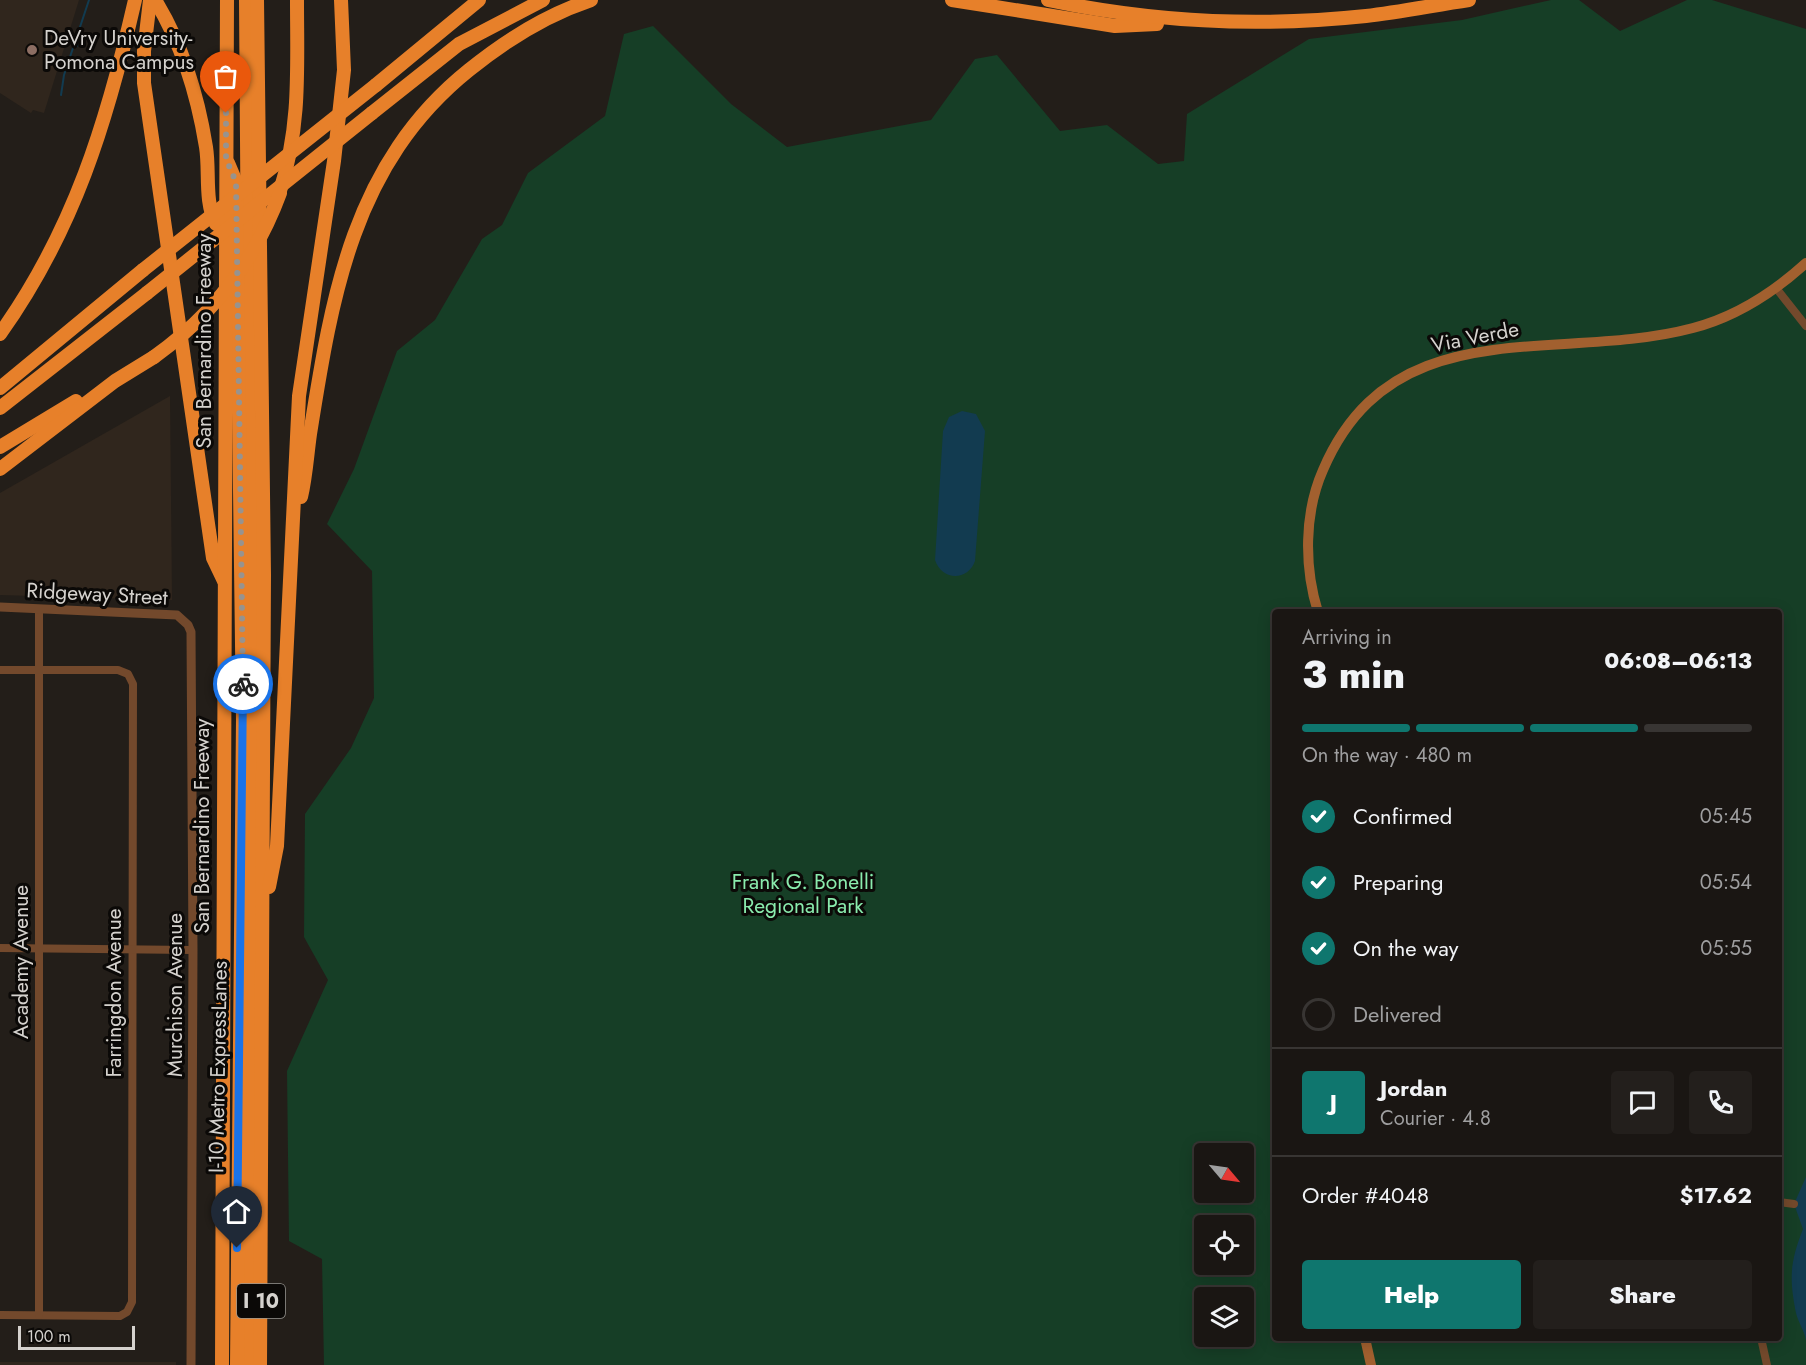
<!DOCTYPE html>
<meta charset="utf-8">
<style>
:root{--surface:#1a1613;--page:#231f1c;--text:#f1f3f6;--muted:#9f9fa0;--line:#383533;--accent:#0f766e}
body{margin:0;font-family:Jost,sans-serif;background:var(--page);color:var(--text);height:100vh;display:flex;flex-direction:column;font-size:22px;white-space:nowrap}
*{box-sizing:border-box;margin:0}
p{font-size:20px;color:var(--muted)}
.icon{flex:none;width:33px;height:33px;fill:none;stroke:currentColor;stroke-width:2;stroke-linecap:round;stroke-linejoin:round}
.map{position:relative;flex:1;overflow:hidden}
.sheet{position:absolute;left:1272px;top:609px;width:510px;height:732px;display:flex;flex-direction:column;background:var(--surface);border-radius:6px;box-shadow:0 3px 15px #0003,0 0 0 2px var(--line)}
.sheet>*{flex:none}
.needle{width:39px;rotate:119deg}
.controls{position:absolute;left:1194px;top:1143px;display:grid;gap:12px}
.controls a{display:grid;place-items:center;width:60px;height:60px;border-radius:6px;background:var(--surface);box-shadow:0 3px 15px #0003,0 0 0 2px var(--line);font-size:30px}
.scale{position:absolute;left:18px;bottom:15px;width:117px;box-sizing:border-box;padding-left:6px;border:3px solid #d5d2ce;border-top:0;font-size:16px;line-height:21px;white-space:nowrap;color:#d5d2ce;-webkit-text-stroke:4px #0b0907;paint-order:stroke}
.pin{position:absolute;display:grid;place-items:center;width:51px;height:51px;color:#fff;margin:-62px -26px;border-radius:50% 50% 50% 0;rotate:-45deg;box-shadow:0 0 6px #0007}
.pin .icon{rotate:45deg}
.courier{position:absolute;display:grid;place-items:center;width:60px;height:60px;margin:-30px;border:4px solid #1a73e8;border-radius:50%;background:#fff;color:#222;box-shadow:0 2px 8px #0007}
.headline em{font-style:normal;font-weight:800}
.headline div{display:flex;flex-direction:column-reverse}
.headline{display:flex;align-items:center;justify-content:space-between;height:102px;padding:0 30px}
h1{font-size:39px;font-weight:800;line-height:45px}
.bar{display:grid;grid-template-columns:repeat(4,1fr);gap:9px 6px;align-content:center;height:72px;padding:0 30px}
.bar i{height:8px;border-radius:4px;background:var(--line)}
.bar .current{background:var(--accent)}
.bar p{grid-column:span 4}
.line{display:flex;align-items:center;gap:15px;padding:0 30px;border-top:2px solid var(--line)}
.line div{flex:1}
.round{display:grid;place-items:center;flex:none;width:63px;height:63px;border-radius:6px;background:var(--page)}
ol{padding:0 30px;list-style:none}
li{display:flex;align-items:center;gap:18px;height:66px}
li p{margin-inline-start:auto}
li .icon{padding:6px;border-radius:50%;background:var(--accent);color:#fff;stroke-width:4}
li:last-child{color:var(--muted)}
li i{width:33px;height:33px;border:3px solid var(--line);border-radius:50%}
.cta{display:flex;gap:12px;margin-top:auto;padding:12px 30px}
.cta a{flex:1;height:69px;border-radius:6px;background:var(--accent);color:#fff;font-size:24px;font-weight:800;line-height:69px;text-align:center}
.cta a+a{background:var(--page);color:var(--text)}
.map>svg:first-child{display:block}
.built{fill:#30261d}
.green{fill:#163e26;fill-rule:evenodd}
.water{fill:#123b50}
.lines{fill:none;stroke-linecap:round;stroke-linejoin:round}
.stream{stroke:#123b50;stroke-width:2}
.minor{stroke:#73492c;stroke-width:8}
.tertiary{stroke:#73492c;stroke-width:9}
.secondary{stroke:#a2602f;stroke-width:10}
.motorway{stroke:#e7802a;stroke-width:14}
.motorway-bridge{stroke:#e7802a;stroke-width:14}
.done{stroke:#97938f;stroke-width:6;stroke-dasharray:0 10.8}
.route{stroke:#1a73e8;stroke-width:8}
.education-dot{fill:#8d6e63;stroke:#0b0907;stroke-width:2}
.labels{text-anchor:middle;stroke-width:6;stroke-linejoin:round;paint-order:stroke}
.shield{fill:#0b0907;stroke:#989692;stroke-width:1.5}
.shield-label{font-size:20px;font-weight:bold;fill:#d5d2ce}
.poi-label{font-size:21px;fill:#d5d2ce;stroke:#0b0907;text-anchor:start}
.street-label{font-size:21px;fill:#d5d2ce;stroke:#0b0907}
.park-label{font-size:21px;fill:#8aebad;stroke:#0b0907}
</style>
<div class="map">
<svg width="1806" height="1365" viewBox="0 0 1806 1365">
<rect width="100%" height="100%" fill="#231e19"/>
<g class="built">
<polygon points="0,0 79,0 44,113 33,110 31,113 0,93"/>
<polygon points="170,396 172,600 0,595 0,493"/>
<rect x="0" y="1362" width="176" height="3"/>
</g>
<path class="green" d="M1551,0H1579L1620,31L1687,0H1712L1806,29V1365H324L322,1259L289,1241L287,1071L328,980L304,937L305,814L351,748L374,698L372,571L327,524L354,469L397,351L435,320L482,239L502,225L528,173L605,116L624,34L653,26L731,104L787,147L931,120L975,59L997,55L1060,131L1107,125L1158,164L1184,161L1187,114L1309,39L1462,20ZM1275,612H1779V1338H1275ZM1204,1154H1244V1192H1204ZM1204,1226H1244V1264H1204ZM1204,1298H1244V1336H1204Z"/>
<g class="water">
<path d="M962,411L976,414L985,431L975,561C968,581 942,581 935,560L943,431L949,417Z"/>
<path d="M1806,1177V1340C1804,1330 1798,1322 1796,1313C1789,1278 1790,1262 1803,1229L1794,1204Z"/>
</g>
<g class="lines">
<g class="stream">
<polyline points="77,46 80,31"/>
<polyline points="61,95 64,75 89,0"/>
</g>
<g class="minor">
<polyline points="1776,288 1806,326"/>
<polyline points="0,670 118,670 128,674 133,684 132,1302 127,1312 120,1316 0,1315"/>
<polyline points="0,948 193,950"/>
<polyline points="1779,1202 1794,1204"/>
<polyline points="39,1315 39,609"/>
<polyline points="1761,1338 1767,1365"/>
</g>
<polyline class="tertiary" points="0,607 177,615 188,625 191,632 193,950 191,1365"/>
<g class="secondary">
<path d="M1318,612C1304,567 1304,513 1323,470C1393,307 1558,364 1693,328C1735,317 1774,292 1806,263"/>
<polyline points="1365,1338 1371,1365"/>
</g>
<g class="motorway">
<polyline points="150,0 144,51 144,83 213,558 224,581"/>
<path d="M155,0C182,44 198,97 206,147C210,172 204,201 216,224"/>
<polyline points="246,0 249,420 255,631 247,1365"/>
<polyline points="257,0 264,575 260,1365"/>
<polyline points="952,0 1115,26 1157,24"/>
<path d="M1048,0C1151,22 1261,27 1366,16C1400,12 1435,5 1469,0"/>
<polyline points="376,85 479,0"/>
<polyline points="372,113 459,44 543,0"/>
<polyline points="228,163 236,182 243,720 237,1365"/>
<path d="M280,191C301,125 297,68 297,0"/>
<path d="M0,334C74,230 107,122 135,0"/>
<polyline points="0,388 143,270"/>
<polyline points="0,408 147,293"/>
<polyline points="0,447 76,401"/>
<polyline points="0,469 115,381 154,357"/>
<path d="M301,497C306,476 307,455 310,434C332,295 353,163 469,70C506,40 546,15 591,0"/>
<polyline points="269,887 277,846 299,396 334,161 344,70 341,0"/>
<polyline points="222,1365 227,0"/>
</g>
<g class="motorway-bridge">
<polyline points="143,270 376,85"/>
<polyline points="147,293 372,113"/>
<path d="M154,357C213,315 255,261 280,193"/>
</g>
</g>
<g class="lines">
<polyline class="done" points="226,113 226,159 236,182 243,684"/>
<polyline class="route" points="237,1248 243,684"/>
</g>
<circle class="education-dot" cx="32" cy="50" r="6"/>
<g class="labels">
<rect class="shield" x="237" y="1284" width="48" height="34" rx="4.5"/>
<g class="shield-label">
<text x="261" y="1308">I 10</text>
</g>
<g class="poi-label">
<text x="44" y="45">DeVry University-<tspan x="44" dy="24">Pomona Campus</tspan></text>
</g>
<g class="street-label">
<text transform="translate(1475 337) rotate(-11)" y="7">Via Verde</text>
<text transform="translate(204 341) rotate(-90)" y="7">San Bernardino Freeway</text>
<text transform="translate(97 594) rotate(3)" y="7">Ridgeway Street</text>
<text transform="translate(202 826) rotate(-90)" y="7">San Bernardino Freeway</text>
<text transform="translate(21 962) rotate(-90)" y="7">Academy Avenue</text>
<text transform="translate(114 993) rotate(-90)" y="7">Farringdon Avenue</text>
<text transform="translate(175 995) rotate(-90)" y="7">Murchison Avenue</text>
<text transform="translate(218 1067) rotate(-89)" y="7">I-10 Metro ExpressLanes</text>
</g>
<g class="park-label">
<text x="803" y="889">Frank G. Bonelli<tspan x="803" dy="24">Regional Park</tspan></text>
</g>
</g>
</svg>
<div class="controls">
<a><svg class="needle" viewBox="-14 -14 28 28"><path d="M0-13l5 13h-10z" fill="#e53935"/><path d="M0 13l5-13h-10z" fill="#9f9fa0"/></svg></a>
<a><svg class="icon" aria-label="locate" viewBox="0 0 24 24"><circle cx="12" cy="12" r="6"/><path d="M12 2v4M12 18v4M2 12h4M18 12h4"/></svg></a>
<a><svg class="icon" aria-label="layers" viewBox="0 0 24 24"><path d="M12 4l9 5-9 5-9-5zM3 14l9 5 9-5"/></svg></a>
</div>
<div class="scale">100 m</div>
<div class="pin" style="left:226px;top:113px;background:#ea580c"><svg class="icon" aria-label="bag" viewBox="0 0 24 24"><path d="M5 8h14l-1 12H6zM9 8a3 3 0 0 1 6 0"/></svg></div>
<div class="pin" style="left:237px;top:1248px;background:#1f2937"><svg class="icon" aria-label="home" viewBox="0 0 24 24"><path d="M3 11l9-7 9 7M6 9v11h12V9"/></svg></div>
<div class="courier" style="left:243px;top:684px"><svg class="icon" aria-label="bike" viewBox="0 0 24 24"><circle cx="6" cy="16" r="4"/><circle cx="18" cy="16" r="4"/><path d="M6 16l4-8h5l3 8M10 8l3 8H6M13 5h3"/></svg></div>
<section class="sheet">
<div class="headline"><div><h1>3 min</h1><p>Arriving in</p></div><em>06:08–06:13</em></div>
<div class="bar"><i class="current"></i><i class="current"></i><i class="current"></i><i></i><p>On the way · 480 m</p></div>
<ol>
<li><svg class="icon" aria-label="check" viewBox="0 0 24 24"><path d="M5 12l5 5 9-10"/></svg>Confirmed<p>05:45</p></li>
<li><svg class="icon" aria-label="check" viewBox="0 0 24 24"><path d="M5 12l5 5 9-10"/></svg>Preparing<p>05:54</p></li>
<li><svg class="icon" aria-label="check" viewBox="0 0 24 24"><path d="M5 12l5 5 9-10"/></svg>On the way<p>05:55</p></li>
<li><i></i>Delivered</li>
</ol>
<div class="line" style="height:108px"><b class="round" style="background:var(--accent);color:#fff">J</b><div><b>Jordan</b><p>Courier · 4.8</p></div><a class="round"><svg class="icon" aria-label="chat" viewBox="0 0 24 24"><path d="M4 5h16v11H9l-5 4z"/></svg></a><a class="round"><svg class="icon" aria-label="phone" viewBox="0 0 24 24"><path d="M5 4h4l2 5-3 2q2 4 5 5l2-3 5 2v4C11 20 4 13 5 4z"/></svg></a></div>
<div class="line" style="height:78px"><div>Order #4048</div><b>$17.62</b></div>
<div class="cta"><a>Help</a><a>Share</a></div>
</section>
</div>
